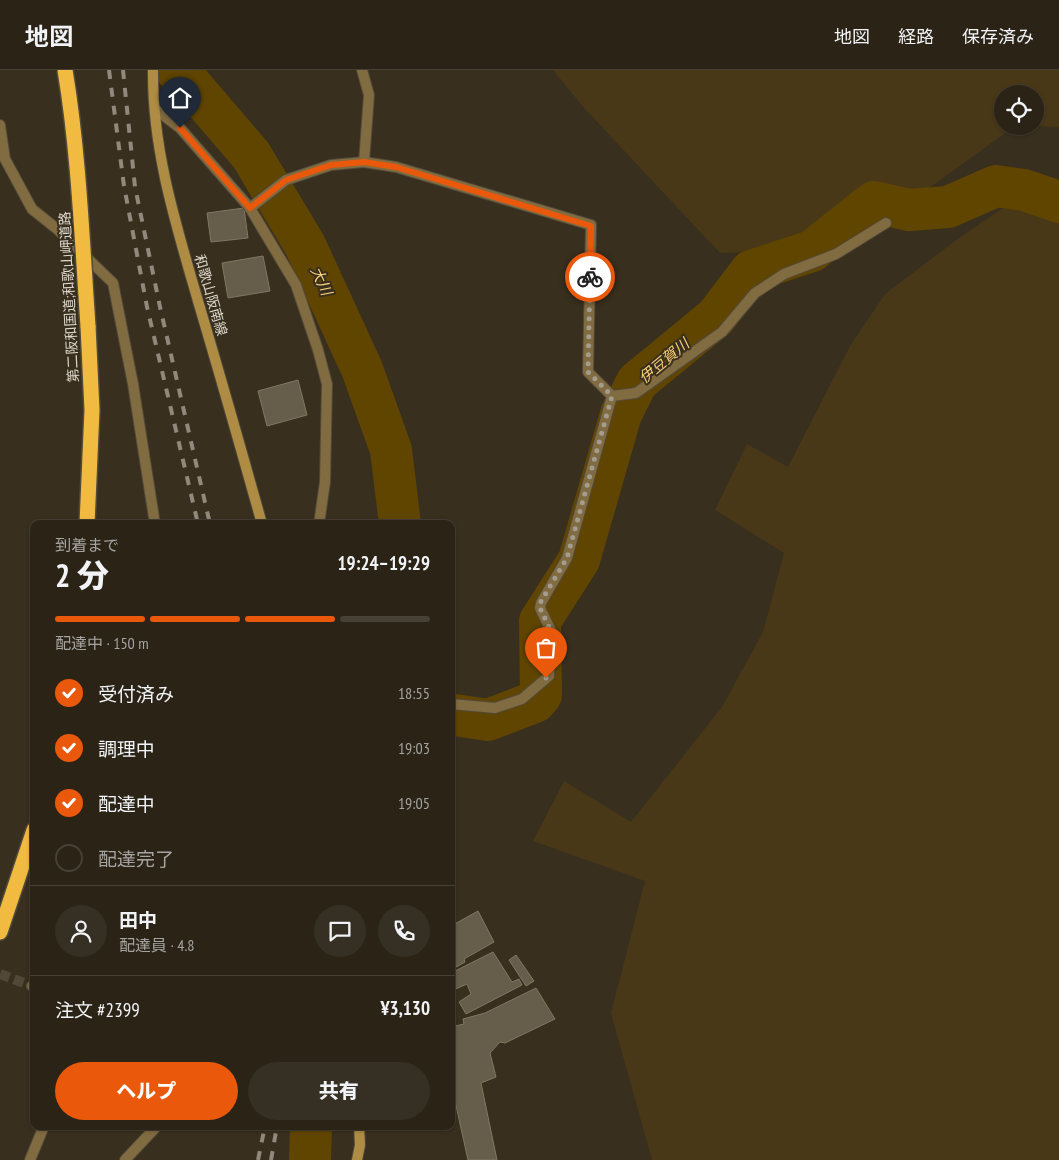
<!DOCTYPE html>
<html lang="ja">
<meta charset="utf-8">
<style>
:root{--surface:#2a2316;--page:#362f23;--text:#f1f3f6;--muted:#a5a4a1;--line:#464035;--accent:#ea580c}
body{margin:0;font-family:"PT Sans Narrow","Noto Sans JP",sans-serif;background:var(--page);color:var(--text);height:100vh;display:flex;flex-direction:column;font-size:19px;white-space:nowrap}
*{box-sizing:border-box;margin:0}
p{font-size:16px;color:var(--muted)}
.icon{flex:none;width:28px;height:28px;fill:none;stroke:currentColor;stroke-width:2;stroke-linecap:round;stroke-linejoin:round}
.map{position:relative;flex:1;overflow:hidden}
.details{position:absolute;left:30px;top:450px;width:425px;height:610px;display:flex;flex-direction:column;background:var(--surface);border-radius:10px;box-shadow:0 1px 4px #0004,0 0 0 1px var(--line)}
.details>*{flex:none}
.controls{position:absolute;left:994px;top:15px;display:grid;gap:10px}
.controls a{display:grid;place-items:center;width:50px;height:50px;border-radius:50%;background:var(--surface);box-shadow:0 1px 4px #0004,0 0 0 1px var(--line);font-size:25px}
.pin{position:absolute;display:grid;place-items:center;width:42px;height:42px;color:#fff;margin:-51px -21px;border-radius:50% 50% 50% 0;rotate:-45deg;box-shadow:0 0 5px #0007}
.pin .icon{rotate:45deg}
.courier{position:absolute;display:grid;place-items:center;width:50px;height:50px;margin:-25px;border:4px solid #ea580c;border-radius:50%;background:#fff;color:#222;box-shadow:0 1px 6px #0007}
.summary em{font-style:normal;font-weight:800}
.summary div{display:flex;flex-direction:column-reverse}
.summary{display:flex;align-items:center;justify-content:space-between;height:85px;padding:0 25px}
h1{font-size:32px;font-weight:800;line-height:38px}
.bar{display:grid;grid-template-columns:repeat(4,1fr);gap:8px 5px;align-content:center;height:60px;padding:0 25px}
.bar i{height:6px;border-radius:4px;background:var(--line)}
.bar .current{background:var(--accent)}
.bar p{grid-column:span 4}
.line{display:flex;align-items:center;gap:12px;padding:0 25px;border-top:1px solid var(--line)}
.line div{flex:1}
.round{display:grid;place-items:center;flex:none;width:52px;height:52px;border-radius:26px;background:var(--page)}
ol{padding:0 25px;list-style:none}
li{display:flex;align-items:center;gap:15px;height:55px}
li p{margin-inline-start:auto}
li .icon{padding:5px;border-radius:50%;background:var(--accent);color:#fff;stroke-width:4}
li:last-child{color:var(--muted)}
li i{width:28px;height:28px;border:2px solid var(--line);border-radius:50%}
.action{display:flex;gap:10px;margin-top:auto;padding:10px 25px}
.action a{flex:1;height:58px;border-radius:30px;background:var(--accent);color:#fff;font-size:20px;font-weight:800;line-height:58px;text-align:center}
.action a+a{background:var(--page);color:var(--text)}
header{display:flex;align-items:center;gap:30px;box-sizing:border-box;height:70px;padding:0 25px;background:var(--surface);border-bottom:1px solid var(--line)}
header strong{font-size:24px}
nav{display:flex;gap:28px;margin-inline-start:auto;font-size:18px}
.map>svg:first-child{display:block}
.green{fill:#483817}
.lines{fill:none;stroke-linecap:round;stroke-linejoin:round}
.river{stroke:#604500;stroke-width:42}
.building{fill:#665d4a;stroke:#817763}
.street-tunnel{stroke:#514838;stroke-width:10;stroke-dasharray:10 5;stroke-linecap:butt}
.lane-casing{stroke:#524a3a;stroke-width:12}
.street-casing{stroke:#524a3a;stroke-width:12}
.secondary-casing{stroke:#524a3a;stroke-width:12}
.highway-casing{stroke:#524a3a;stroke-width:18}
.lane{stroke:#816b41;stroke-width:10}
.street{stroke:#816b41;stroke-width:10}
.secondary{stroke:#ae8c44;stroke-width:10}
.highway{stroke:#f1bb42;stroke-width:15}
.rail{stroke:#918a7c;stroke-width:4;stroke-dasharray:9 9;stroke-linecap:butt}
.highway-bridge-casing{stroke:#524a3a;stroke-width:18;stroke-linecap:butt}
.highway-bridge{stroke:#f1bb42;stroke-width:15}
.done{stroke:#a39c8f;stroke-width:5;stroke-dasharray:0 9}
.route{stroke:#ea580c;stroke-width:6}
.labels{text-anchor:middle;stroke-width:4;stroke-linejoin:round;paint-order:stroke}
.street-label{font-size:14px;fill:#ddd7cc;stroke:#382f1e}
.water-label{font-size:15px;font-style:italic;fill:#facf79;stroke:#382f1e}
</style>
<header>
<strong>地図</strong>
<nav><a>地図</a><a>経路</a><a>保存済み</a></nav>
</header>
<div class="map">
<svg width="1059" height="1090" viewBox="0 0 1059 1090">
<rect width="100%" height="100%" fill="#382f1e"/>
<g class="green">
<polygon points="553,0 1059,0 1059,57 1035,56 1035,24 1002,24 1002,56 1015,56 846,178 720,183 585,39"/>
<polygon points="1020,126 1059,126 1059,1090 652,1090 611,943 645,811 533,771 564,711 631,752 722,637 763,562 784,483 715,440 747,374 788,397 850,276 885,224 955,171"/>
</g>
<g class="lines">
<g class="river">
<polyline points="176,0 185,8 251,85 305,175 362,299 391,380 400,454"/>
<polyline points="455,645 488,650 535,632 541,625 540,551 579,490 621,344 637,312 716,247 751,201 812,181 874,132 909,140 948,137 996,116 1024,120 1059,132"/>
<polyline points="310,1090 311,1056"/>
</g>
</g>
<g class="building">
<polygon points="244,138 248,168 211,172 207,143"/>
<polygon points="263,186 270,221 228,228 222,193"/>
<polygon points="298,310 307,345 267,356 258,321"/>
<polygon points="478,841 494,872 464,889 465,892 451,900 451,856"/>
<polygon points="493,882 512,912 519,909 522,915 466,944 459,932 471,924 467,914 451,921 451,903"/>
<polygon points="516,885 534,911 526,916 509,890"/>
<polygon points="536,918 555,949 505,973 500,972 490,983 496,1007 481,1013 497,1090 468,1090 451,1013 451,957 464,954 463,949 485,943"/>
</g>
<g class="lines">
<polyline class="street-tunnel" points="0,904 32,916"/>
<g class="lane-casing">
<polyline id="lane" points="612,326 636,323 722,262 755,223 784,204 836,184 886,153"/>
</g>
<g class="street-casing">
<g id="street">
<polyline points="362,0 369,25 364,92"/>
<polyline points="155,39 180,58 250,138 296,215 318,280 327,314 325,412 319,454"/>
<polyline points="0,55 5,89 32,139 57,159 113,213 133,314 155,454"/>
<polyline points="250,138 286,110 331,95 364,92 396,97 591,155 588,302 612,326 567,488 541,533 540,538 551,561 549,606 522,629 495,638 451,634"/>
<polyline points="32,916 34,917"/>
<polyline points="30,1090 44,1056"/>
<polyline points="125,1090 157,1056"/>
</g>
</g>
<g class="secondary-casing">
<g id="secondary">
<path d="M153,0C152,79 176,155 198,231C220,305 241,379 262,454"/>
<polyline points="357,1090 360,1075 359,1056"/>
</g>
</g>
<g class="highway-casing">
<g id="highway">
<polyline points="87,454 92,340 88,256"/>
<polyline points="0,862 34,760"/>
</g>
</g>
<use href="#lane" class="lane"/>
<use href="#street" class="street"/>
<use href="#secondary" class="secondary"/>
<use href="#highway" class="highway"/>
<g class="rail">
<polyline points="109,0 124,116 147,237 198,454"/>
<polyline points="123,0 135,117 160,237 210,454"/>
<polyline points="258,1090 265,1056"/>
<polyline points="271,1090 277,1056"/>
</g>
<g class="highway-bridge-casing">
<path id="highway-bridge" d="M65,0C79,84 82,171 88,256"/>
</g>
<use href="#highway-bridge" class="highway-bridge"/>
</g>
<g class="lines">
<polyline class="done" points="546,608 549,606 551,561 540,538 540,533 567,488 612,326 588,302 590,207"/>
<polyline class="route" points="180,58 250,138 286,110 331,95 364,92 396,97 591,156 590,207"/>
</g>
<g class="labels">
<g class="street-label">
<text transform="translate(211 225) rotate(74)" y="5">和歌山阪南線</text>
<text transform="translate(69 227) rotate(-93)" y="5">第二阪和国道;和歌山岬道路</text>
</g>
<g class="water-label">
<text transform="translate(321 211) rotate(65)" y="5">大川</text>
<text transform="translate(664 291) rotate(-40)" y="5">伊豆賀川</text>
</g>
</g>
</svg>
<div class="controls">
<a><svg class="icon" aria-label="locate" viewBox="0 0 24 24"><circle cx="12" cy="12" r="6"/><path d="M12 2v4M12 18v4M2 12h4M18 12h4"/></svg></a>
</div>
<div class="pin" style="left:546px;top:608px;background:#ea580c"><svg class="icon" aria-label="bag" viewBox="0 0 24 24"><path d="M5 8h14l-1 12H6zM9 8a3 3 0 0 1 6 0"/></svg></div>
<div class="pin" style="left:180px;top:58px;background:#1f2937"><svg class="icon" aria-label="home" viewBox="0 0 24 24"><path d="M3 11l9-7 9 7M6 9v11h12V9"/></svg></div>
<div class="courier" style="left:590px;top:207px"><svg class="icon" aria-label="bike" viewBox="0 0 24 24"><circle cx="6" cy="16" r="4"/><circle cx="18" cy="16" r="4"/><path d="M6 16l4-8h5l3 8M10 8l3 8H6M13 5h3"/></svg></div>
<section class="details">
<div class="summary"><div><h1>2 分</h1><p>到着まで</p></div><em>19:24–19:29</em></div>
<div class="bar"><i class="current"></i><i class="current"></i><i class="current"></i><i></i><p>配達中 · 150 m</p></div>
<ol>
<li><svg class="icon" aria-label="check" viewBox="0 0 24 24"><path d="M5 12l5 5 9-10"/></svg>受付済み<p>18:55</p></li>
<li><svg class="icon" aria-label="check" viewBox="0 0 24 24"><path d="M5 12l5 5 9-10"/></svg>調理中<p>19:03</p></li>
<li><svg class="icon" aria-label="check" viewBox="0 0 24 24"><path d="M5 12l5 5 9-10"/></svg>配達中<p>19:05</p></li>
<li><i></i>配達完了</li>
</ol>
<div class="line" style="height:90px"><a class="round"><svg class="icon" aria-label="person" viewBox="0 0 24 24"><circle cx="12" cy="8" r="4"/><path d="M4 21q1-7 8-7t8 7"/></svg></a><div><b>田中</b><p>配達員 · 4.8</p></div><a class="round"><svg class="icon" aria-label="chat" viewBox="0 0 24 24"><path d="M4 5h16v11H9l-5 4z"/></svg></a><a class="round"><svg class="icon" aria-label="phone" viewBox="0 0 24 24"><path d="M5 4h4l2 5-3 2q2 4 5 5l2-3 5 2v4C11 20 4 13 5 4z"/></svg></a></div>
<div class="line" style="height:65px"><div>注文 #2399</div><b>¥3,130</b></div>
<div class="action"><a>ヘルプ</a><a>共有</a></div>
</section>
</div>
